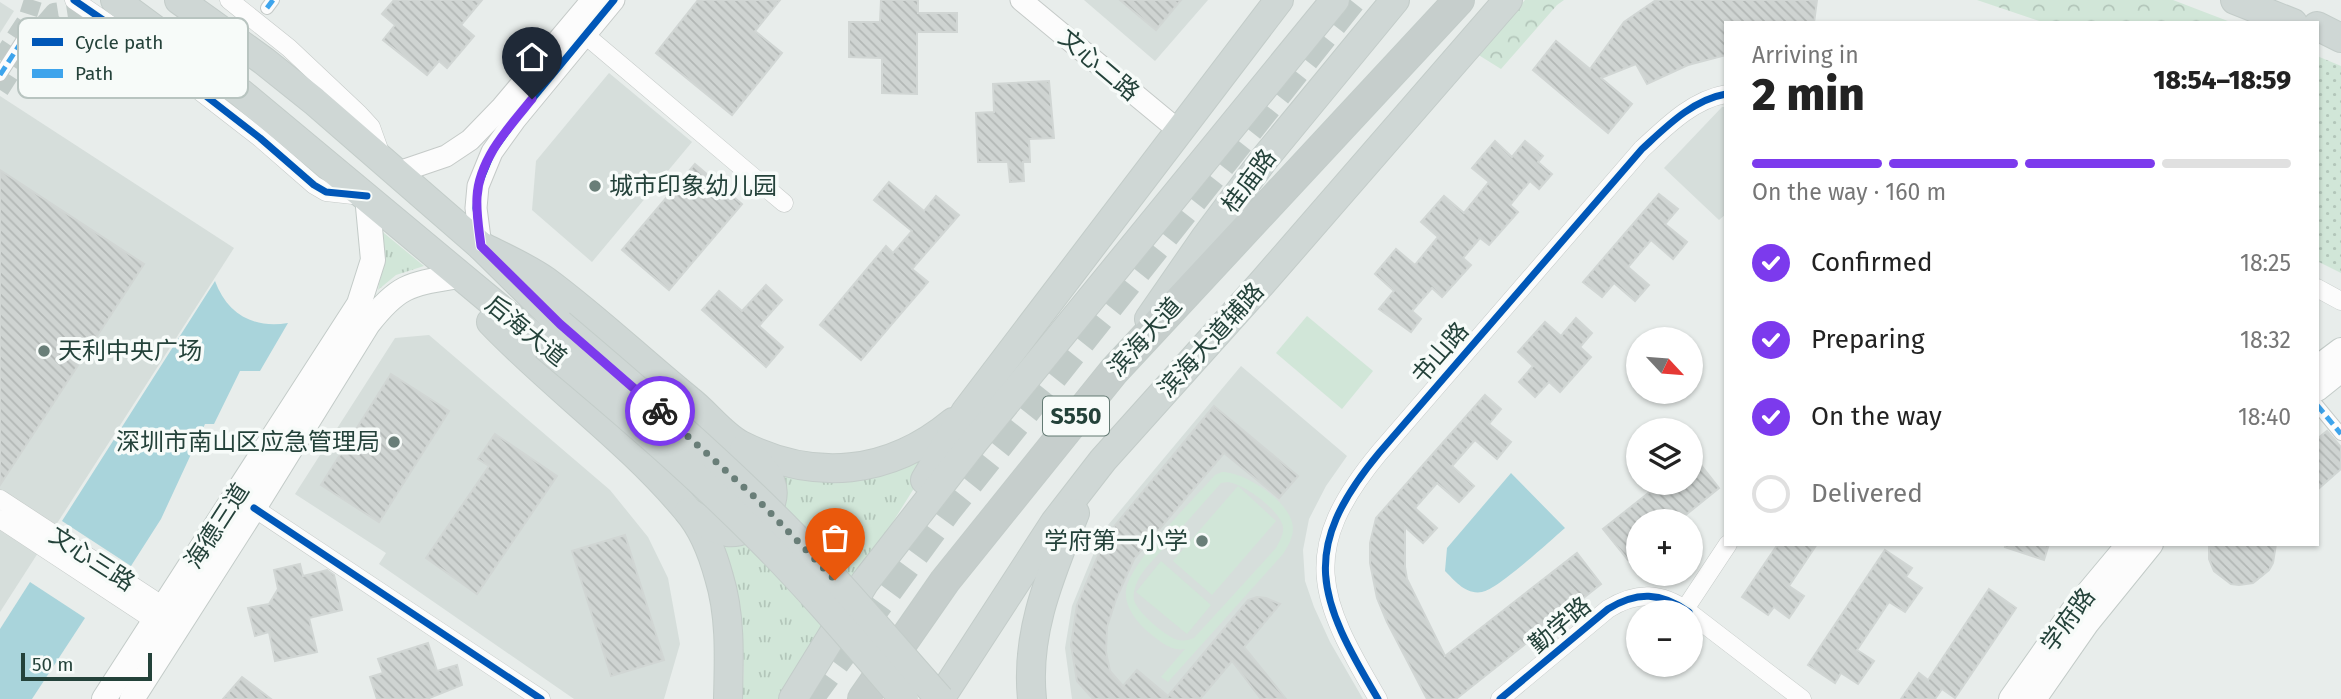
<!DOCTYPE html>
<meta charset="utf-8">
<style>
:root{--surface:#fff;--page:#f6f6f6;--text:#222;--muted:#767676;--line:#e0e0e0;--accent:#7c3aed}
body{margin:0;font-family:"Fira Sans","Noto Sans SC",sans-serif;background:var(--page);color:var(--text);height:100vh;display:flex;flex-direction:column;font-size:26px;white-space:nowrap}
*{box-sizing:border-box;margin:0}
p{font-size:23px;color:var(--muted)}
.icon{flex:none;width:38px;height:38px;fill:none;stroke:currentColor;stroke-width:2;stroke-linecap:round;stroke-linejoin:round}
.map{position:relative;flex:1;overflow:hidden}
.side{position:absolute;left:1724px;top:21px;width:595px;height:525px;display:flex;flex-direction:column;background:var(--surface);border-radius:0px;box-shadow:0 2px 5px #0004}
.side>*{flex:none}
.needle{width:46px;rotate:116deg}
.controls{position:absolute;left:1626px;top:327px;display:grid;gap:14px}
.controls a{display:grid;place-items:center;width:77px;height:77px;border-radius:50%;background:var(--surface);box-shadow:0 2px 5px #0004;font-size:35px}
.scale{position:absolute;left:21px;bottom:18px;width:131px;box-sizing:border-box;padding-left:7px;border:4px solid #24423a;border-top:0;font-size:19px;line-height:24px;white-space:nowrap;color:#24423a;-webkit-text-stroke:5px #f7fbf9;paint-order:stroke}
.pin{position:absolute;display:grid;place-items:center;width:60px;height:60px;color:#fff;margin:-72px -30px;border-radius:50% 50% 50% 0;rotate:-45deg;box-shadow:0 0 7px #0007}
.pin .icon{rotate:45deg}
.courier{position:absolute;display:grid;place-items:center;width:70px;height:70px;margin:-35px;border:5px solid #7c3aed;border-radius:50%;background:#fff;color:#222;box-shadow:0 2px 9px #0007}
.headline em{font-style:normal;font-weight:800}
.headline div{display:flex;flex-direction:column-reverse}
.headline{display:flex;align-items:center;justify-content:space-between;height:119px;padding:0 28px}
h1{font-size:46px;font-weight:800;line-height:52px}
.bar{display:grid;grid-template-columns:repeat(4,1fr);gap:10px 7px;align-content:center;height:84px;padding:0 28px}
.bar i{height:9px;border-radius:5px;background:var(--line)}
.bar .on{background:var(--accent)}
.bar p{grid-column:span 4}
ol{padding:0 28px;list-style:none}
li{display:flex;align-items:center;gap:21px;height:77px}
li p{margin-inline-start:auto}
li .icon{padding:7px;border-radius:50%;background:var(--accent);color:#fff;stroke-width:4}
li:last-child{color:var(--muted)}
li i{width:38px;height:38px;border:4px solid var(--line);border-radius:50%}
.map>svg:first-child{display:block}
.built{fill:#d6dedb}
.grass{fill:url(#grass-tufts)}
.forest{fill:url(#forest-crowns)}
.park{fill:url(#park-dots)}
.pitch{fill:#d1e6d8;fill-rule:evenodd}
.water{fill:#a9d4db}
.building{fill:url(#building-back-hatch);stroke:#d1d6d4;stroke-width:2}
.lines{fill:none;stroke-linecap:round;stroke-linejoin:round}
.minor-tunnel{stroke:#c1cbc8;stroke-width:18;stroke-dasharray:18 9;stroke-linecap:butt}
.trunk-tunnel{stroke:#c1cbc8;stroke-width:30;stroke-dasharray:30 15;stroke-linecap:butt}
.pedestrian-casing{stroke:#c5cac8;stroke-width:14}
.minor-casing{stroke:#c5cac8;stroke-width:19}
.tertiary-casing{stroke:#c5cac8;stroke-width:23}
.secondary-casing{stroke:#c3cbc8;stroke-width:26}
.primary-casing{stroke:#c3ccc9;stroke-width:30}
.trunk-casing{stroke:#c3ccc9;stroke-width:32}
.pedestrian{stroke:#fcfcfc;stroke-width:12}
.minor{stroke:#fcfcfc;stroke-width:18}
.tertiary{stroke:#fcfcfc;stroke-width:21}
.secondary{stroke:#fcfcfc;stroke-width:24}
.primary{stroke:#cfd7d5;stroke-width:28}
.trunk{stroke:#c6cecc;stroke-width:30}
.primary-bridge-casing{stroke:#c3ccc9;stroke-width:30;stroke-linecap:butt}
.primary-bridge{stroke:#cfd7d5;stroke-width:28}
.quiet{stroke:#3ea4ec;stroke-width:5;stroke-dasharray:10 5;stroke-linecap:butt}
.cycleway-casing{stroke:#f7fbf9;stroke-width:11}
.cycleway{stroke:#0057b8;stroke-width:7}
.done{stroke:#697e78;stroke-width:7;stroke-dasharray:0 12.6}
.route{stroke:#7c3aed;stroke-width:9}
.poi-dot{fill:#697e78;stroke:#f7fbf9;stroke-width:2.5}
.labels{text-anchor:middle;stroke-width:7;stroke-linejoin:round;paint-order:stroke}
.shield{fill:#f7fbf9;stroke:#637a73;stroke-width:2}
.shield-label{font-size:23px;font-weight:bold;fill:#24423a}
.street-label{font-size:24px;fill:#24423a;stroke:#f7fbf9}
.poi-label{font-size:24px;fill:#24423a;stroke:#f7fbf9;text-anchor:start}
.key{fill:#f7fbf9;stroke:#b8c4c0;stroke-width:2}
.key-label{font-size:19px;fill:#24423a}
</style>
<div class="map">
<svg width="2341" height="699" viewBox="0 0 2341 699">
<defs>
<pattern id="grass-tufts" width="24" height="20" patternUnits="userSpaceOnUse" patternTransform="scale(1.75)"><rect width="24" height="20" fill="#d1e6d8"/><path d="M3 7l-1-3M5 7V3M7 7l1-3M15 17l-1-3M17 17v-4M19 17l1-3" fill="none" stroke="#b3c6ba"/></pattern>
<pattern id="forest-crowns" width="20" height="18" patternUnits="userSpaceOnUse" patternTransform="scale(1.75)"><rect width="20" height="18" fill="#d1e6d8"/><path d="M2 6a3 3 0 1 1 6 0M12 15a3 3 0 1 1 6 0" fill="none" stroke="#b3c6ba"/></pattern>
<pattern id="park-dots" width="8" height="8" patternUnits="userSpaceOnUse" patternTransform="scale(1.75)"><rect width="8" height="8" fill="#d1e6d8"/><path d="M2 2h.1M6 6h.1" fill="none" stroke="#b3c6ba" stroke-width="1.8" stroke-linecap="round"/></pattern>
<pattern id="building-back-hatch" width="6" height="6" patternUnits="userSpaceOnUse" patternTransform="scale(1.75)"><rect width="6" height="6" fill="#cfd4d2"/><path d="M-1 5l2 2M0 0l6 6M5-1l2 2" fill="none" stroke="#b2b7b5"/></pattern>
</defs>
<rect width="100%" height="100%" fill="#e8edeb"/>
<g class="built">
<polygon points="1084,0 1208,0 1155,61"/>
<polygon points="0,2 14,11 0,33"/>
<polygon points="609,73 692,142 592,262 532,210 536,161"/>
<polygon points="0,96 234,248 0,612"/>
<polygon points="1722,107 1725,107 1726,214 1719,220 1664,168"/>
<polygon points="429,335 610,490 648,537 668,578 680,644 664,699 574,699 379,564 386,553 295,494 395,338"/>
<polygon points="1241,366 1347,456 1326,486 1309,519 1303,550 1305,581 1314,607 1330,642 1363,699 1072,699 1065,648 1072,606 1103,531"/>
</g>
<g class="grass">
<polygon points="379,229 424,266 396,275 378,290 383,260"/>
<path d="M943,442L782,699H742C748,639 737,595 717,539L777,466Z"/>
</g>
<g class="forest">
<polygon points="1525,0 1564,0 1557,5 1501,69 1477,54"/>
<polygon points="1977,0 2173,0 2233,23 2045,23"/>
</g>
<polygon class="park" points="2317,56 2341,66 2341,273 2317,261"/>
<g class="pitch">
<polygon points="1307,316 1373,371 1342,409 1276,353"/>
<path d="M1222,472C1245,472 1292,502 1293,528C1293,538 1288,546 1283,554L1168,682L1161,677L1185,649C1171,652 1158,640 1147,631C1136,621 1124,606 1126,590C1130,562 1194,499 1215,475ZM1228,482C1244,484 1280,510 1283,527C1284,534 1279,542 1276,548L1194,638C1189,640 1184,641 1178,640C1166,637 1137,612 1134,600C1132,589 1139,577 1145,569L1221,483Z"/>
<polygon points="1238,486 1276,521 1212,595 1173,561"/>
<polygon points="1161,561 1211,605 1187,634 1136,592"/>
</g>
<g class="water">
<path d="M215,281C227,314 254,329 288,323L260,371H240L214,424H205L161,519L131,566L62,521Z"/>
<path d="M1511,473L1565,528C1550,541 1497,590 1482,592C1466,595 1455,581 1445,571L1447,548Z"/>
<polygon points="30,582 85,618 32,699 0,699 0,629"/>
</g>
<g class="building">
<polygon points="394,0 482,0 461,25 474,36 447,68 439,61 427,75 383,40 395,25 382,14"/>
<polygon points="698,0 780,0 755,31 782,53 732,115 656,53"/>
<polygon points="881,0 918,0 918,13 957,13 957,32 917,32 917,94 882,93 882,58 849,57 849,22 880,22"/>
<polygon points="1120,0 1181,0 1156,30"/>
<polygon points="1656,0 1817,0 1814,23 1726,23 1726,55 1688,65 1647,84 1636,64 1601,78 1632,104 1608,133 1533,70 1556,41 1590,69 1624,22"/>
<polygon points="1049,81 1054,138 1029,139 1030,162 1023,162 1024,181 1010,182 1008,162 978,162 976,113 994,112 993,84"/>
<polygon points="1495,141 1512,157 1525,141 1543,156 1538,162 1552,174 1539,189 1530,181 1510,205 1518,212 1489,245 1480,238 1463,258 1471,265 1442,297 1432,288 1412,311 1421,319 1411,332 1379,309 1394,291 1375,274 1396,249 1415,265 1438,237 1421,222 1444,196 1464,213 1489,182 1472,168"/>
<polygon points="695,164 742,204 669,290 622,250"/>
<polygon points="0,170 144,264 0,485"/>
<polygon points="889,182 924,211 936,196 959,215 912,269 928,282 861,360 820,325 886,246 893,253 912,231 874,200"/>
<polygon points="1659,194 1678,209 1665,224 1687,242 1673,259 1651,240 1628,267 1649,285 1635,301 1614,283 1602,297 1583,282"/>
<polygon points="766,285 782,300 759,326 783,347 766,367 702,310 719,291 742,311"/>
<polygon points="1576,318 1592,333 1580,347 1591,357 1560,392 1549,382 1535,397 1519,382 1533,366 1518,352 1545,322 1561,336"/>
<polygon points="391,374 449,411 379,522 321,485"/>
<polygon points="1485,395 1501,409 1489,424 1511,442 1497,459 1475,440 1452,466 1474,486 1459,502 1437,483 1415,508 1437,528 1423,543 1405,527 1405,567 1407,579 1445,656 1577,553 1601,584 1456,699 1427,699 1387,622 1377,598 1370,563 1370,543 1376,518"/>
<polygon points="1214,406 1298,476 1279,498 1224,453 1134,559 1116,599 1107,627 1106,652 1110,671 1123,686 1137,670 1168,696 1248,600 1257,597 1266,598 1280,604 1244,647 1286,699 1261,699 1232,661 1200,699 1093,699 1077,681 1071,645 1077,605 1107,535"/>
<polygon points="2327,431 2341,447 2341,469 2317,490 2317,439"/>
<polygon points="495,434 557,476 477,594 426,558 489,466 478,459"/>
<polygon points="1690,451 1719,488 1677,522 1638,522 1638,552 1628,560 1603,529 1661,483 1690,483"/>
<polygon points="625,535 664,660 611,676 572,551"/>
<polygon points="1778,544 1817,544 1789,586 1804,596 1789,618 1774,607 1768,615 1742,597"/>
<polygon points="2006,544 2049,544 2044,560 2005,547"/>
<polygon points="2209,544 2276,544 2273,563 2269,570 2253,583 2239,585 2231,584 2214,571 2209,559"/>
<polygon points="1885,550 1912,568 1906,577 1922,588 1905,612 1889,602 1857,650 1874,661 1858,684 1841,673 1835,683 1808,665"/>
<polygon points="300,564 303,576 327,570 334,575 342,610 309,618 317,652 275,661 269,632 255,636 248,608 269,604 278,589 274,570"/>
<polygon points="1989,589 2016,608 1955,698 1942,689 1935,699 1901,699 1919,673 1928,680"/>
<polygon points="428,643 437,671 457,665 462,685 427,699 377,699 370,677 383,673 378,659"/>
<polygon points="242,677 271,699 223,699"/>
</g>
<g class="lines">
<g class="minor-tunnel">
<polyline points="0,60 27,19 33,0"/>
<polyline points="0,90 40,28 54,12 86,7"/>
</g>
<polyline class="trunk-tunnel" points="808,699 946,511 1351,0"/>
<g class="pedestrian-casing">
<g id="pedestrian">
<polyline points="267,8 273,0"/>
<polyline points="0,75 33,24"/>
<polyline points="2317,405 2341,434"/>
</g>
</g>
<g class="minor-casing">
<g id="minor">
<polyline points="74,0 144,48 260,138 314,185 326,192 362,196"/>
<polyline points="229,0 289,48 359,114 371,127 381,155"/>
<polyline points="577,28 784,203"/>
<polyline points="2317,288 2341,301"/>
<polyline points="0,499 171,611"/>
<polyline points="254,508 541,699"/>
<polyline points="0,519 164,627"/>
<polyline points="1685,609 1728,544"/>
<polyline points="1690,613 1802,699"/>
<path d="M1378,699C1318,598 1298,551 1379,453L1642,149C1666,127 1692,100 1726,94"/>
<path d="M1500,699L1608,609C1637,591 1661,592 1689,612"/>
</g>
</g>
<g class="tertiary-casing">
<g id="tertiary">
<polyline points="1021,0 1178,130"/>
<polyline points="396,173 446,156 470,140 502,107 592,0"/>
<polyline points="481,246 476,208 478,186 492,152 515,120 614,0"/>
</g>
</g>
<g class="secondary-casing">
<g id="secondary">
<polyline points="2317,368 2341,350"/>
<polyline points="2317,389 2341,370"/>
<polyline points="104,699 359,304 373,260 367,196"/>
<path d="M132,699L254,508L368,324C399,284 411,284 459,276"/>
<polyline points="2011,699 2073,611 2129,544"/>
<polyline points="2034,699 2087,623 2151,544"/>
</g>
</g>
<g class="primary-casing">
<g id="primary">
<polyline points="115,0 241,93 545,346"/>
<polyline points="179,0 264,61 314,101 481,246 560,324"/>
<polyline points="2235,0 2293,23"/>
<polyline points="2317,26 2341,38"/>
<path d="M481,246C503,257 526,267 546,281C596,318 641,361 689,400C706,413 722,435 741,445C815,482 889,475 953,422"/>
<polyline points="1149,319 1205,238 1265,158 1395,0"/>
<path d="M491,322C553,387 629,440 687,510C702,527 713,555 719,577C731,616 729,659 728,699"/>
<polyline points="925,480 966,411 1279,0"/>
<path d="M689,512C700,519 713,530 727,532C752,535 780,508 771,483C766,469 754,459 744,449"/>
<polyline points="793,699 865,582 973,443 1335,0"/>
<polyline points="940,699 1055,522 1103,460 1262,283 1508,0"/>
<path d="M1032,699C1025,632 1051,574 1075,513"/>
</g>
</g>
<g class="trunk-casing">
<polyline id="trunk" points="863,699 945,581 1114,371 1459,0"/>
</g>
<use href="#pedestrian" class="pedestrian"/>
<use href="#minor" class="minor"/>
<use href="#tertiary" class="tertiary"/>
<use href="#secondary" class="secondary"/>
<use href="#primary" class="primary"/>
<use href="#trunk" class="trunk"/>
<g class="primary-bridge-casing">
<g id="primary-bridge">
<path d="M560,324C639,391 717,458 790,532C842,585 890,643 940,699"/>
<path d="M545,346C619,408 694,472 762,541C812,591 858,646 904,699"/>
</g>
</g>
<use href="#primary-bridge" class="primary-bridge"/>
<g class="quiet">
<polyline points="267,8 273,0"/>
<polyline points="0,75 33,24"/>
<polyline points="2317,405 2341,434"/>
</g>
<g class="cycleway-casing">
<g id="cycleway">
<polyline points="74,0 144,48 260,138 314,185 326,192 367,196"/>
<polyline points="481,246 476,208 478,186 492,152 515,120 614,0"/>
<polyline points="254,508 541,699"/>
<path d="M1378,699C1318,598 1298,551 1379,453L1642,149C1666,127 1692,100 1726,94"/>
<path d="M1500,699L1608,609C1637,591 1661,592 1689,612"/>
</g>
</g>
<use href="#cycleway" class="cycleway"/>
</g>
<g class="lines">
<polyline class="done" points="660,411 758,500 835,580"/>
<path class="route" d="M532,99C509,127 479,159 477,197C476,213 479,230 481,246L560,324L660,411"/>
</g>
<g class="poi-dot">
<circle cx="595" cy="186" r="7"/>
<circle cx="44" cy="351" r="7"/>
<circle cx="394" cy="442" r="7"/>
<circle cx="1202" cy="541" r="7"/>
</g>
<g class="labels">
<rect class="shield" x="1043" y="396.5" width="66" height="39" rx="5"/>
<g class="shield-label">
<text x="1076" y="424">S550</text>
</g>
<g class="street-label">
<text transform="translate(1099 65) rotate(40)" y="8">文心二路</text>
<text transform="translate(1249 181) rotate(-53)" y="8">桂庙路</text>
<text transform="translate(526 331) rotate(39)" y="8">后海大道</text>
<text transform="translate(1145 337) rotate(-48)" y="8">滨海大道</text>
<text transform="translate(1211 340) rotate(-48)" y="8">滨海大道辅路</text>
<text transform="translate(1440 353) rotate(-49)" y="8">书山路</text>
<text transform="translate(217 526) rotate(-57)" y="8">海德三道</text>
<text transform="translate(92 559) rotate(33)" y="8">文心三路</text>
<text transform="translate(2068 620) rotate(-53)" y="8">学府路</text>
<text transform="translate(1560 625) rotate(-40)" y="8">勤学路</text>
</g>
<g class="poi-label">
<text x="609" y="194">城市印象幼儿园</text>
<text x="58" y="359">天利中央广场</text>
<text x="380" y="450" text-anchor="end">深圳市南山区应急管理局</text>
<text x="1188" y="549" text-anchor="end">学府第一小学</text>
</g>
</g>
<rect x="18" y="18" width="230" height="80" rx="10" class="key"/>
<rect x="32" y="38" width="31" height="8" fill="#0057b8"/>
<rect x="32" y="69" width="31" height="9" fill="#3ea4ec"/>
<g class="key-label">
<text x="75" y="49">Cycle path</text>
<text x="75" y="80">Path</text>
</g>
</svg>
<div class="controls">
<a><svg class="needle" viewBox="-14 -14 28 28"><path d="M0-13l5 13h-10z" fill="#e53935"/><path d="M0 13l5-13h-10z" fill="#767676"/></svg></a>
<a><svg class="icon" aria-label="layers" viewBox="0 0 24 24"><path d="M12 4l9 5-9 5-9-5zM3 14l9 5 9-5"/></svg></a>
<a>+</a>
<a>−</a>
</div>
<div class="scale">50 m</div>
<div class="pin" style="left:835px;top:580px;background:#ea580c"><svg class="icon" aria-label="bag" viewBox="0 0 24 24"><path d="M5 8h14l-1 12H6zM9 8a3 3 0 0 1 6 0"/></svg></div>
<div class="pin" style="left:532px;top:99px;background:#1f2937"><svg class="icon" aria-label="home" viewBox="0 0 24 24"><path d="M3 11l9-7 9 7M6 9v11h12V9"/></svg></div>
<div class="courier" style="left:660px;top:411px"><svg class="icon" aria-label="bike" viewBox="0 0 24 24"><circle cx="6" cy="16" r="4"/><circle cx="18" cy="16" r="4"/><path d="M6 16l4-8h5l3 8M10 8l3 8H6M13 5h3"/></svg></div>
<section class="side">
<div class="headline"><div><h1>2 min</h1><p>Arriving in</p></div><em>18:54–18:59</em></div>
<div class="bar"><i class="on"></i><i class="on"></i><i class="on"></i><i></i><p>On the way · 160 m</p></div>
<ol>
<li><svg class="icon" aria-label="check" viewBox="0 0 24 24"><path d="M5 12l5 5 9-10"/></svg>Confirmed<p>18:25</p></li>
<li><svg class="icon" aria-label="check" viewBox="0 0 24 24"><path d="M5 12l5 5 9-10"/></svg>Preparing<p>18:32</p></li>
<li><svg class="icon" aria-label="check" viewBox="0 0 24 24"><path d="M5 12l5 5 9-10"/></svg>On the way<p>18:40</p></li>
<li><i></i>Delivered</li>
</ol>
</section>
</div>
